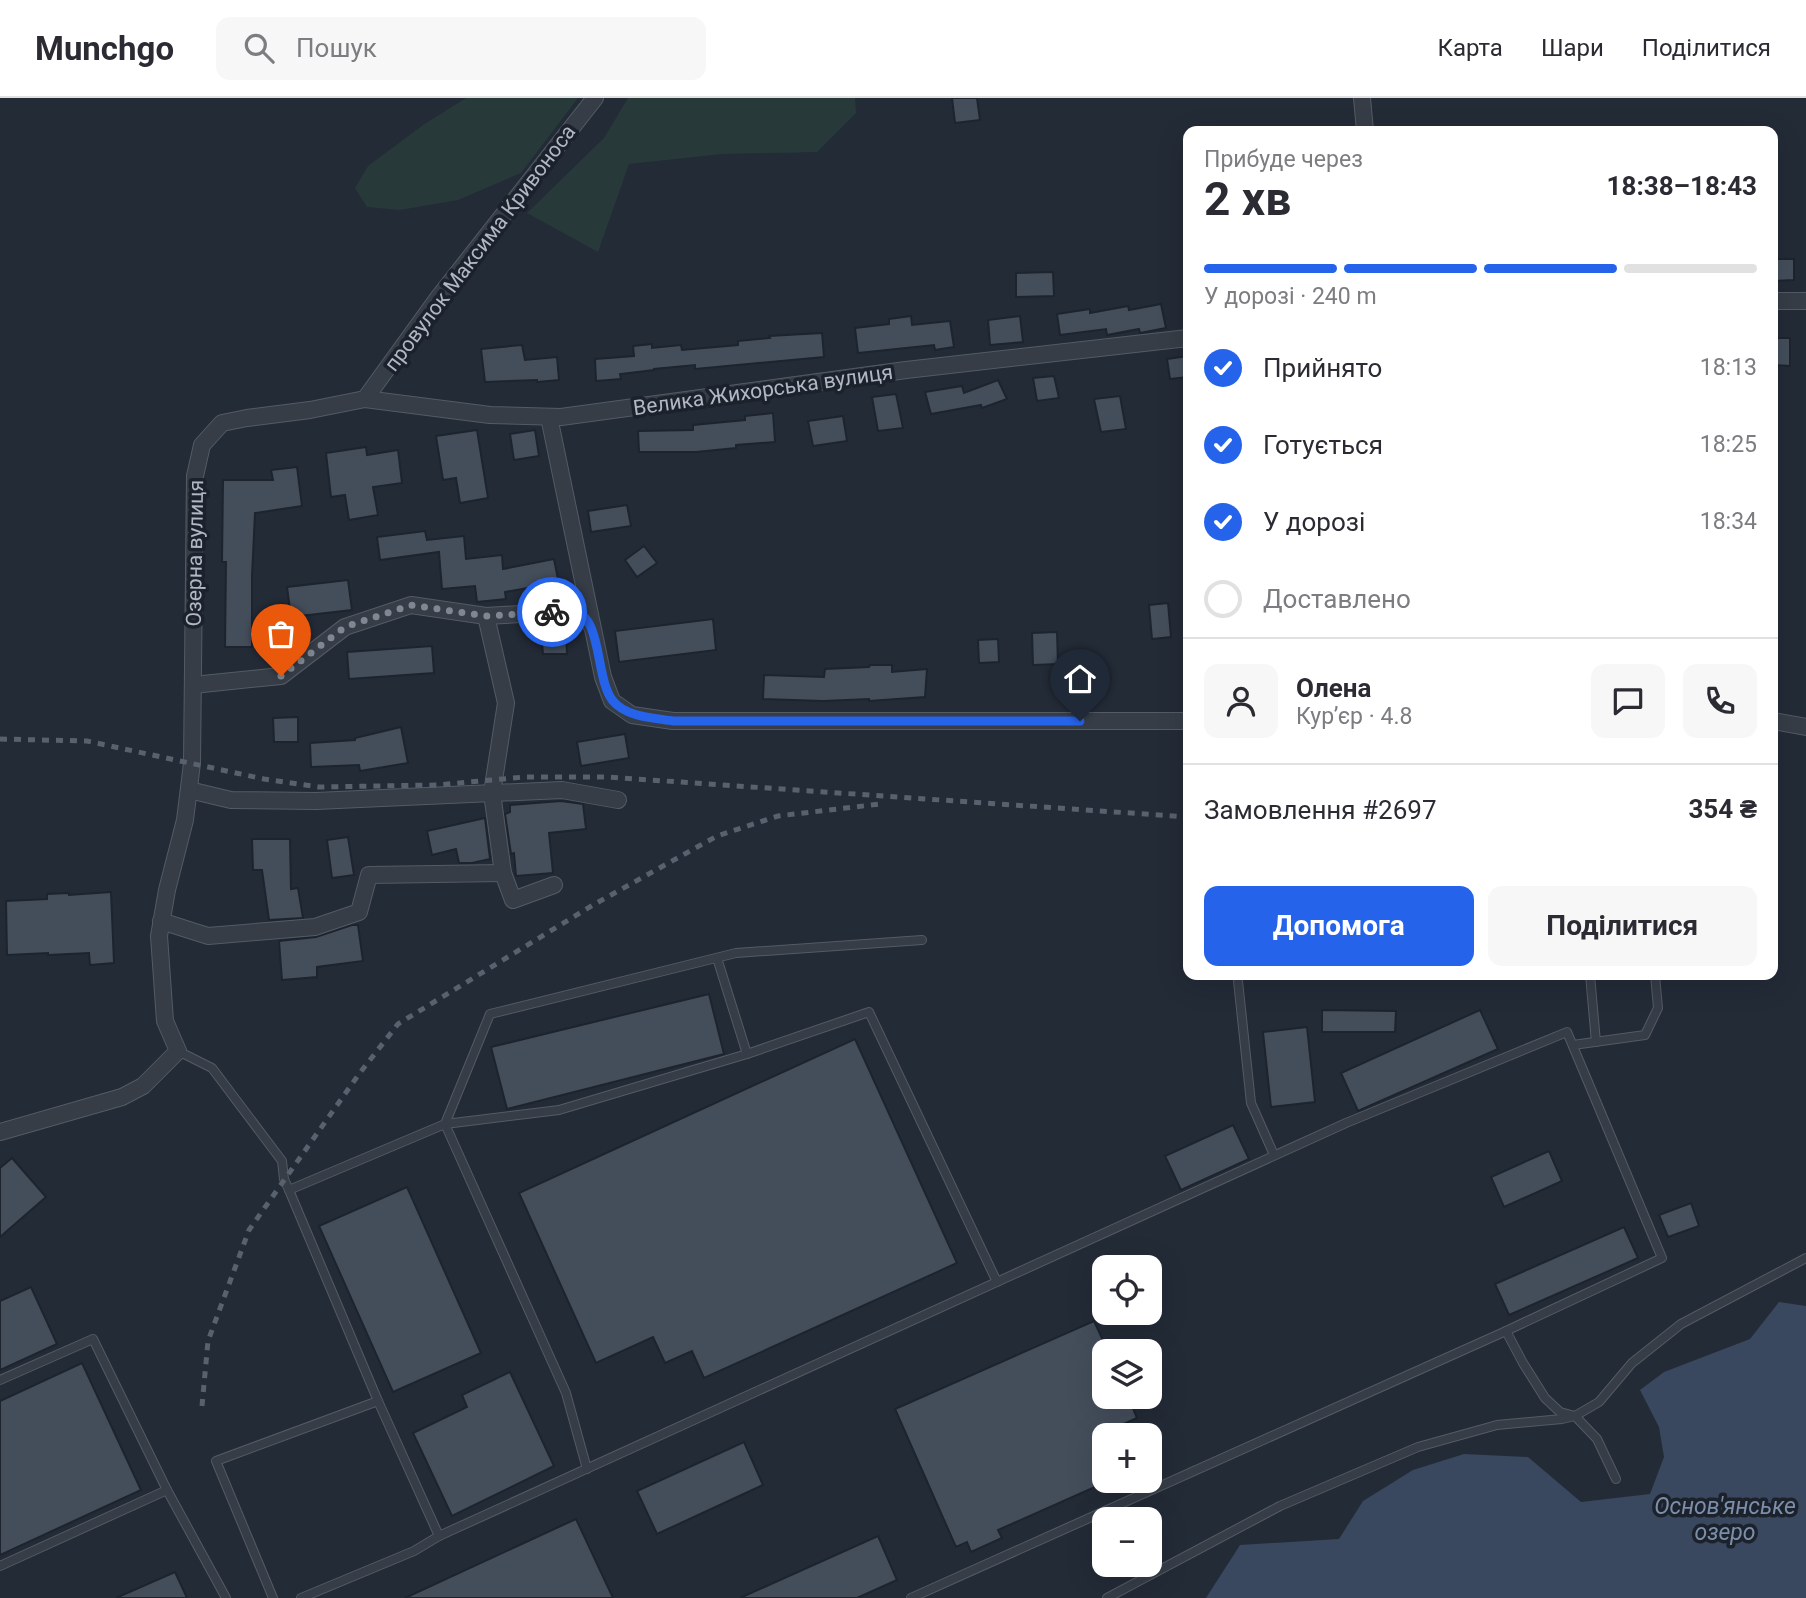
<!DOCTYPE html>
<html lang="uk">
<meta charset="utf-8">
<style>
:root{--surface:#fff;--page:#f7f7f7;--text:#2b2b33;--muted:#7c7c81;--line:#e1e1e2;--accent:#2563eb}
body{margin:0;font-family:Roboto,sans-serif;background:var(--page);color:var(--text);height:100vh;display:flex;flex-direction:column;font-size:26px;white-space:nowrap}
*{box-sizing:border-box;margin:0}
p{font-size:23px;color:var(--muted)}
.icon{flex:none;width:38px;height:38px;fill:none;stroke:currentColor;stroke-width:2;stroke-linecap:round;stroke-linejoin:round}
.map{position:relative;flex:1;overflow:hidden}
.details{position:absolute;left:1183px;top:28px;width:595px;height:854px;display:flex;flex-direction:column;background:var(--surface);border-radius:14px;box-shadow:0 7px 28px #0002}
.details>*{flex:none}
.fabs{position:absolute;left:1092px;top:1157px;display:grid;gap:14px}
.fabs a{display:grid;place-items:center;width:70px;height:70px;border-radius:14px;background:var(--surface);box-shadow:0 7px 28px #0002;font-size:35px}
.pin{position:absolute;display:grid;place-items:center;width:60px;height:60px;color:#fff;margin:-72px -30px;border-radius:50% 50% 50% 0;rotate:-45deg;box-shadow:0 0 7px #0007}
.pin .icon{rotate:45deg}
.courier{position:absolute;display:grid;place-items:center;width:70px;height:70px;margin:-35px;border:5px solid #2563eb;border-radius:50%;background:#fff;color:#222;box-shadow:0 2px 9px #0007}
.summary em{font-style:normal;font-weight:700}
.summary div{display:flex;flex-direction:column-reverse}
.summary{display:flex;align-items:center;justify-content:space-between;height:119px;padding:0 21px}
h1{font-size:46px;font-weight:700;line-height:52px}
.bar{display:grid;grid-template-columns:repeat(4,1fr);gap:10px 7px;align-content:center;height:84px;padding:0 21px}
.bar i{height:9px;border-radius:5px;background:var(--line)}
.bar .current{background:var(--accent)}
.bar p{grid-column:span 4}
.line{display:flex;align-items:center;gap:18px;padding:0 21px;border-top:2px solid var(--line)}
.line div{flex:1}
.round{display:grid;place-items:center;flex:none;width:74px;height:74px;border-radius:14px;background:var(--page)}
ol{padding:0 21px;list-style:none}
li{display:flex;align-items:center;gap:21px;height:77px}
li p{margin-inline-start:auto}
li .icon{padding:7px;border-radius:50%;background:var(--accent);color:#fff;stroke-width:4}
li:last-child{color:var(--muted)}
li i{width:38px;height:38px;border:4px solid var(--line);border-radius:50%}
.primary-button{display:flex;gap:14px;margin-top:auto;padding:14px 21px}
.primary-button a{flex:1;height:80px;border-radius:14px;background:var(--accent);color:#fff;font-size:28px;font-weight:700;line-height:80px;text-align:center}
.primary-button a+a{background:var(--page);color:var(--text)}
header{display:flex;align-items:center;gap:42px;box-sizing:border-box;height:98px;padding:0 35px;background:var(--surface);border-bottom:2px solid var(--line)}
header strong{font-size:33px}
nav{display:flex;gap:38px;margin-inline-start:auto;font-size:24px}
.search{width:490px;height:63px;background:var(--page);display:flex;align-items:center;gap:18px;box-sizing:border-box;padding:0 24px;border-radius:14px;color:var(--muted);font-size:26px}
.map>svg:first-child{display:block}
.green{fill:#28393a}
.water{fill:#39485f}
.building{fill:#444e5b;stroke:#1d242e;stroke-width:2}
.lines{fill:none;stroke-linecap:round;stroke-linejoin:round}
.service-casing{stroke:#545b65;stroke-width:10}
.minor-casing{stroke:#545b65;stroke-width:18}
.service{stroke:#363d47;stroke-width:8}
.minor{stroke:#363d47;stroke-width:16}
.rail{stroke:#58616e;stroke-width:5;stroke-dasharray:7 7;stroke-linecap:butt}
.done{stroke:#7f8793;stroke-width:7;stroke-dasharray:0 12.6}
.route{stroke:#2563eb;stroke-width:9}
.labels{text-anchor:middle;stroke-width:7;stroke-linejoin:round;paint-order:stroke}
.street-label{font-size:21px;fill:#b1b8c4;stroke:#1c222c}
.water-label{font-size:23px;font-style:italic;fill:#7c8eaa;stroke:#1c222c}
</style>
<header>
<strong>Munchgo</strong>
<div class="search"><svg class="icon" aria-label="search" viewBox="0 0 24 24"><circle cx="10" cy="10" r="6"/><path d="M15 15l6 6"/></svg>Пошук</div>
<nav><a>Карта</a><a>Шари</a><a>Поділитися</a></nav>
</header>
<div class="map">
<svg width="1806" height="1500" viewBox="0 0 1806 1500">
<rect width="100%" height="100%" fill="#232b37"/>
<g class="green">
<polygon points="466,0 578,0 521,75 458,102 400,112 367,109 355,90 368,68 423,27"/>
<polygon points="628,0 855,0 856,15 817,54 722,56 629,66 598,154 527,115 604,40"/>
</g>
<polygon class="water" points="1779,1204 1806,1208 1806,1500 1206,1500 1240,1447 1339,1441 1363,1403 1413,1372 1464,1356 1528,1359 1581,1404 1650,1396 1664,1359 1659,1329 1640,1292 1664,1274 1750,1241"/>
<g class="building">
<polygon points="952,0 977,0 980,22 955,25"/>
<polygon points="1773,161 1794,161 1794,182 1773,183"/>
<polygon points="1053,174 1054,198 1016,199 1016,175"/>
<polygon points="1161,206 1166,230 1140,235 1139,231 1107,237 1106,231 1060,237 1057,216 1090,211 1090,215 1128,208 1129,212"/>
<polygon points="911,218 912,227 950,223 954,249 935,252 934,247 858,255 855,230 889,226 889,221"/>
<polygon points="1020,218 1023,244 990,247 988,222"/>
<polygon points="822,235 824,259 695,271 695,267 654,271 654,272 620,276 621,281 596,283 595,261 634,258 633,248 652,246 652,250 681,247 682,252 738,247 738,243 770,240 769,238"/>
<polygon points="1773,240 1790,240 1790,268 1773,267"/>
<polygon points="522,247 525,262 557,259 559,282 537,284 537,282 485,284 481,251"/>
<polygon points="1188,258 1188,279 1170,281 1167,261"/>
<polygon points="1054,278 1059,300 1037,303 1033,280"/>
<polygon points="998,282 1007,301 982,310 981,307 931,316 925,294 962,288 964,295"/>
<polygon points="896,296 903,330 878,333 872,299"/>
<polygon points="1120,298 1126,331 1101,334 1094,301"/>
<polygon points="773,315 775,344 736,347 736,350 696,354 639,354 638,333 693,332 693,327 745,322 745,318"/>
<polygon points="843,318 847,343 813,348 808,323"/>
<polygon points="477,332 488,400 460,405 456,380 443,382 436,338"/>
<polygon points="535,332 539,358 514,362 510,336"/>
<polygon points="366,349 367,357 398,352 402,385 373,389 378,417 349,422 345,397 331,399 326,355"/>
<polygon points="297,369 302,408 255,415 252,478 252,549 225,549 226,464 222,464 223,382 273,382 271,372"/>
<polygon points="627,407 631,428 591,434 588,413"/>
<polygon points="425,433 427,442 464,438 466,461 502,457 503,471 554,461 562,501 537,505 534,489 505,494 506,501 477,504 475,488 442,491 439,454 380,462 377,439"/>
<polygon points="644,448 657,465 637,479 625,462"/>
<polygon points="348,482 352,512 291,519 287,489"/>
<polygon points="1168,505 1171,539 1152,541 1149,507"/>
<polygon points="713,521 716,552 619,564 615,533"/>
<polygon points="566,534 567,556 543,556 541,535"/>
<polygon points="1057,534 1058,566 1033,567 1032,535"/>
<polygon points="998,541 999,564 979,565 978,542"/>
<polygon points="432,548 434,575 349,581 347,554"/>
<polygon points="870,567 892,567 892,574 927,571 925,599 869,603 869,601 823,603 763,601 764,577 824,579 825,571 869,569"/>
<polygon points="298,619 298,644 274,644 273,620"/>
<polygon points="401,629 408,665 360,673 359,667 311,669 310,645 355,642 355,640"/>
<polygon points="625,636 629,660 581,668 577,644"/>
<polygon points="561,703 583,706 586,731 549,735 553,775 516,778 514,755 511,756 505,716 510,714 510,707"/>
<polygon points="485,720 490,761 472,765 459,765 456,751 432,757 427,733"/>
<polygon points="348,739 354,777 332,780 327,742"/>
<polygon points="252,741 290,741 291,791 298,790 303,820 269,822 262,772 253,772"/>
<polygon points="111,794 114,865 90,867 89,855 48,857 48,855 7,857 6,803 47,801 47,796 69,795 69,797"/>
<polygon points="352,827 358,827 363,863 317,869 317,879 282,882 279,843 316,839"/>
<polygon points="709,896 724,956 507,1011 491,949"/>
<polygon points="1322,912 1396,913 1395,934 1322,934"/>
<polygon points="1480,912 1498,951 1358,1013 1341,975"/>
<polygon points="1307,929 1315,1004 1271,1009 1263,934"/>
<polygon points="855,941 957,1165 704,1280 692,1253 665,1265 653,1239 596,1265 519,1095"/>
<polygon points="1233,1027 1249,1061 1181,1092 1165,1058"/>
<polygon points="1549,1053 1562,1083 1504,1109 1491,1079"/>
<polygon points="12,1060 46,1099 0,1139 0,1070"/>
<polygon points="407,1089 481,1255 393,1294 319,1128"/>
<polygon points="1691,1105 1699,1128 1668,1139 1659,1117"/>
<polygon points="1624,1129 1638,1160 1509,1217 1495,1186"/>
<polygon points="31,1189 57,1246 0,1272 0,1203"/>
<polygon points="1094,1223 1108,1253 1104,1253 1104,1298 1128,1298 1137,1320 1119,1328 1123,1337 1104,1337 1104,1385 998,1432 1002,1440 971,1454 967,1444 956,1449 895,1311"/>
<polygon points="82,1265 141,1392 0,1457 0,1303"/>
<polygon points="510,1274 554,1368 452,1418 413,1335 467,1309 462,1297"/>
<polygon points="744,1344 763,1387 657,1436 637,1393"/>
<polygon points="576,1421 613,1500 405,1500"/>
<polygon points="878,1438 897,1482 857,1500 740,1500"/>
<polygon points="175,1474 187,1500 116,1500"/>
</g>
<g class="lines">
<g class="service-casing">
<g id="service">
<polyline points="717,860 747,956 869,914 997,1184"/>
<polyline points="1590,877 1596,944"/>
<polyline points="1238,883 1251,1005 1274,1057"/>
<polyline points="1573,947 1645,937 1658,910 1655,877"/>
<polyline points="178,953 212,970 282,1063 284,1081 289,1092 378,1303 439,1438 1346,1025 1567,934 1662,1160 1506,1233 911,1500"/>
<polyline points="747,956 559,1012 445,1026 490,916 736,855 922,842"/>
<polyline points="289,1092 445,1026 566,1295 587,1371"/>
<polyline points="1506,1233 1523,1265 1545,1300 1560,1314 1575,1318 1597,1341 1616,1381"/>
<polyline points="0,1282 93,1241 167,1392 226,1500"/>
<polyline points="0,1468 167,1392"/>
<polyline points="273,1500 216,1363 378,1303"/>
<polyline points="301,1500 414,1453 439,1438"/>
<polyline points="1107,1500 1280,1408 1418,1349 1497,1327 1562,1321 1575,1318 1599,1304 1632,1265 1681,1226 1806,1160"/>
</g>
</g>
<g class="minor-casing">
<g id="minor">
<polyline points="1362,0 1365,33"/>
<polyline points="1773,203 1806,203"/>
<polyline points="365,301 438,200 595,0"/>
<polyline points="549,319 603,579 612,603 632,617 673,623 1188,623"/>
<polyline points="486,518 506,605 492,695 503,775 513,802 554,787"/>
<polyline points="193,587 281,578 345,529 411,507 486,518 573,513 583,517 591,527"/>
<polyline points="1773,623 1806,629"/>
<polyline points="189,692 231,702 316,703 562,692 618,702"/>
<polyline points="161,823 208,838 315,829 359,814 369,777 503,775"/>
<polyline points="0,1034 122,999 143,988 178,953 165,923 159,838 167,792 185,722 192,665 195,378 202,347 222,325 247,320 310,312 365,301 490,317 561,319 906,272 1188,240"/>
</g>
</g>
<use href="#service" class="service"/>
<use href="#minor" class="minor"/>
<g class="rail">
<polyline points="0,641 87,643 264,681 319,689 437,687 524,679 607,679 1188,719"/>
<polyline points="202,1308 208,1243 249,1132 359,976 398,926 593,807 717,738 778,718 880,706"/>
</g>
</g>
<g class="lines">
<polyline class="done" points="281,578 345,529 411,507 486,518 552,514"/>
<path class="route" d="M552,514C558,514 567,512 573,513C603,518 595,582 613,603C626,619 654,620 673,623H1080"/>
</g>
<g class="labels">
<g class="street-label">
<text transform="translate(480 150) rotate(-53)" y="7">провулок Максима Кривоноса</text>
<text transform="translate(763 292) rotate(-8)" y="7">Велика Жихорська вулиця</text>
<text transform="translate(195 455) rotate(-89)" y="7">Озерна вулиця</text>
</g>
<g class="water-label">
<text x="1725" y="1416">Основ'янське<tspan x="1725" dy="26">озеро</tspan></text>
</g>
</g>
</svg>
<div class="fabs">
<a><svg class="icon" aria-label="locate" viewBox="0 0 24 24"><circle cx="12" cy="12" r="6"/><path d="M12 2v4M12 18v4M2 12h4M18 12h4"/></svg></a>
<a><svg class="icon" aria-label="layers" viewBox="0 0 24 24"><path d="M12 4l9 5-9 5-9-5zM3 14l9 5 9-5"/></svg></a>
<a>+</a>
<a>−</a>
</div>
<div class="pin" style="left:281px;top:578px;background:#ea580c"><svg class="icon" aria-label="bag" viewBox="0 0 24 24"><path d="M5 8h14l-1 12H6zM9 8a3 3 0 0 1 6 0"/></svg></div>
<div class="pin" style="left:1080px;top:623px;background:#1f2937"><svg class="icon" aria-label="home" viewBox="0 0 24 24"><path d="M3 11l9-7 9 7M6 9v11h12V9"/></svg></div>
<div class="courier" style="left:552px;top:514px"><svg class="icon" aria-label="bike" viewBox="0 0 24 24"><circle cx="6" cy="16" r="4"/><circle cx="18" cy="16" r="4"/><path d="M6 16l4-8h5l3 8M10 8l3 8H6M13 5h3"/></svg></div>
<section class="details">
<div class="summary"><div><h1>2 хв</h1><p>Прибуде через</p></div><em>18:38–18:43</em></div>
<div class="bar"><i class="current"></i><i class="current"></i><i class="current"></i><i></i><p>У дорозі · 240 m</p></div>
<ol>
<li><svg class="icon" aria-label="check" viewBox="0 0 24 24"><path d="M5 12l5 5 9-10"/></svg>Прийнято<p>18:13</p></li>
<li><svg class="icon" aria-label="check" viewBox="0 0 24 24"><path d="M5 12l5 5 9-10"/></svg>Готується<p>18:25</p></li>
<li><svg class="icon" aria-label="check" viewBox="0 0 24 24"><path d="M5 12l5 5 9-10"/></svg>У дорозі<p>18:34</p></li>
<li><i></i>Доставлено</li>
</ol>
<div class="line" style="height:126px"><a class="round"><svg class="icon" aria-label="person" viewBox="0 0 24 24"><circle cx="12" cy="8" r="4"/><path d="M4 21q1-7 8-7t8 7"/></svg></a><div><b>Олена</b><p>Кур’єр · 4.8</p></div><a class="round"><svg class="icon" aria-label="chat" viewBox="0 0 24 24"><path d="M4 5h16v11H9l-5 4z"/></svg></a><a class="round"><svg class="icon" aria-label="phone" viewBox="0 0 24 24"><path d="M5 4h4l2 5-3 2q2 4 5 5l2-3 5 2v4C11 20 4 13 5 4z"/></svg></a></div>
<div class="line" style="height:91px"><div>Замовлення #2697</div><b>354 ₴</b></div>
<div class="primary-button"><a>Допомога</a><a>Поділитися</a></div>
</section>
</div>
